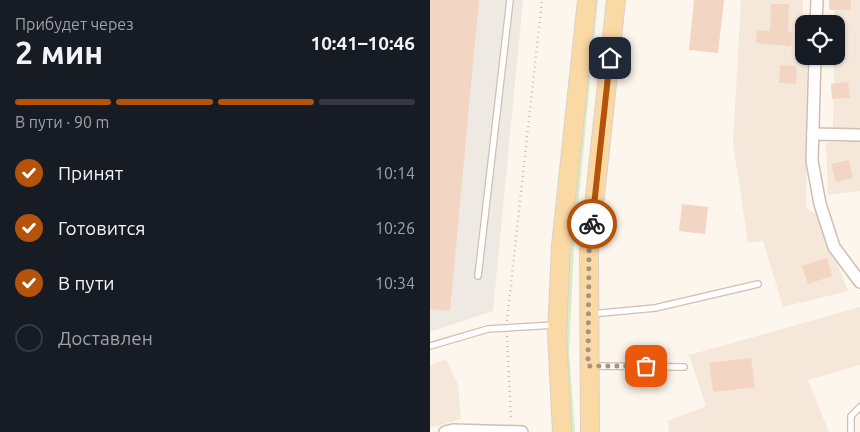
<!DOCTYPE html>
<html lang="ru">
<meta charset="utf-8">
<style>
:root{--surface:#171b24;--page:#20242c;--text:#f1f3f6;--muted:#9ea1a6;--line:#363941;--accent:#b45309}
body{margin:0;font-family:Ubuntu,sans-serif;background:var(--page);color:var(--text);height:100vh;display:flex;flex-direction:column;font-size:19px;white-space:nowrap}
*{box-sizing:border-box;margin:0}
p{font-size:16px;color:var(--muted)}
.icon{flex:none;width:28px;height:28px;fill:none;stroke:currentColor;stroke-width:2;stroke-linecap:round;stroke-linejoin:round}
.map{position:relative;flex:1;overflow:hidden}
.details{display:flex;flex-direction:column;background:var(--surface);width:430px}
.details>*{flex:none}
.buttons{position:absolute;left:365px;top:15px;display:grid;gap:10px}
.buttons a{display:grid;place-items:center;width:50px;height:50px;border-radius:10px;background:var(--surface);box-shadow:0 1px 4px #0004;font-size:25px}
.pin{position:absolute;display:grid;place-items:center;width:42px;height:42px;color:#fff;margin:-21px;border-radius:10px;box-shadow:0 2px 8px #0006}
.courier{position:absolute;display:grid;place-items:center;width:50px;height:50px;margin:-25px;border:4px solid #b45309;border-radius:50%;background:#fff;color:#222;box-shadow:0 1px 6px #0007}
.head em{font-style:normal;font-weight:700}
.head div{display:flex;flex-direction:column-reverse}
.head{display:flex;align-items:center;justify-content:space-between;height:85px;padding:0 15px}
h1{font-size:32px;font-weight:700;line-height:38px}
.bar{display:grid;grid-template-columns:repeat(4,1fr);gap:8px 5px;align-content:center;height:60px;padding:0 15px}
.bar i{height:6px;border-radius:4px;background:var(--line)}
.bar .selected{background:var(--accent)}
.bar p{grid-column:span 4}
ol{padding:0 15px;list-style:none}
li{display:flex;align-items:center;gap:15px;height:55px}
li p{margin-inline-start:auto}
li .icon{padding:5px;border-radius:50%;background:var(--accent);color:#fff;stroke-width:4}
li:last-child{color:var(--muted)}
li i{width:28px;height:28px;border:2px solid var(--line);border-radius:50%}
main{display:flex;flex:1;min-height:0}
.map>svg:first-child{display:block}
.residential{fill:#f5e8da}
.industrial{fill:#efe9e4}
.green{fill:#d8ecc9}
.building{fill:#f3d5c3}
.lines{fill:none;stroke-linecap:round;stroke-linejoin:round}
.lane-casing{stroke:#d1beb0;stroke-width:8}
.street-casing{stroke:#d1beb0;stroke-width:14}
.primary-casing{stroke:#dad1cd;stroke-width:20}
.path{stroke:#d9b8a5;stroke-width:2.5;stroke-dasharray:1 4;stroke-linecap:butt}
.lane{stroke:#fff;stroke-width:5.5}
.street{stroke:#fff;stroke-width:11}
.primary{stroke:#fbd9a5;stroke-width:18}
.done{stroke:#a89285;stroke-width:5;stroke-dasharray:0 9}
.route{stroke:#b45309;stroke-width:6}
</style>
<main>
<section class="details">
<div class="head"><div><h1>2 мин</h1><p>Прибудет через</p></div><em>10:41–10:46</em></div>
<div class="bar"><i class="selected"></i><i class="selected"></i><i class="selected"></i><i></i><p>В пути · 90 m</p></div>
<ol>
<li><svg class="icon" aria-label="check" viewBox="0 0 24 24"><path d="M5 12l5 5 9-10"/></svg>Принят<p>10:14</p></li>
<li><svg class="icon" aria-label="check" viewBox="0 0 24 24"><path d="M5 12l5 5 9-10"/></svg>Готовится<p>10:26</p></li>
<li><svg class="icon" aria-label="check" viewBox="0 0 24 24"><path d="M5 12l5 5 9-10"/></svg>В пути<p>10:34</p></li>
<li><i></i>Доставлен</li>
</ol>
</section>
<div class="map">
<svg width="430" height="432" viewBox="0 0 430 432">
<rect width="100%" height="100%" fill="#fdf6ec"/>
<g class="residential">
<polygon points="311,0 373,0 372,52 377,56 376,208 388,215 418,291 353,307 333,241 318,243 303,143"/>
<polygon points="404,0 430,0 430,130 403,129 404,56 406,56"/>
<polygon points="430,141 430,191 398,195 396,143"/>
<polygon points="430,307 430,365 378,380 399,432 239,432 238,421 276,406 259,355"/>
<polygon points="16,359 28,385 31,419 0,428 0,366"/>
</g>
<polygon class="industrial" points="0,0 93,0 63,311 0,332"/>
<polygon class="green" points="158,0 168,0 144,247 139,352 145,432 135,432 130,350"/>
<g class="building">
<polygon points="0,0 49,0 20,311 0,309"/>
<polygon points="264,0 294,0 288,53 259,50"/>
<rect x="399" y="0" width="22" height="10"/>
<polygon points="341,4 359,4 358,32 362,33 361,46 326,43 327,30 340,31"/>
<polygon points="350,65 367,66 366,84 349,83"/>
<polygon points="418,82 420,98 402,99 401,84"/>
<polygon points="419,160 423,178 406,182 401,164"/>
<polygon points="252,204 278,207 275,234 249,231"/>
<polygon points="397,258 402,276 378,284 372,266"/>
<polygon points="321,358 325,387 283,392 279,363"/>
</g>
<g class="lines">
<g class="lane-casing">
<g id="lane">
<polyline points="48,276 80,0"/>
<polyline points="161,314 225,308 328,284"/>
<polyline points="0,346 58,329 125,325"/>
<polyline points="161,366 254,367"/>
<polyline points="421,432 421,416 430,407"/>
</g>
</g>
<g class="street-casing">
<g id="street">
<polyline points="386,24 387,0"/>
<polyline points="385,56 382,161 390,204 404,247 430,282"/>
<polyline points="383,134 430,135"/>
<polyline points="15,432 23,430 92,432"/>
</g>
</g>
<g class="primary-casing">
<g id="primary">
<polyline points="132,432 127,334 131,246 157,0"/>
<polyline points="160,432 159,252 186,0"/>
</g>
</g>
<g class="path">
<polyline points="77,321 112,0"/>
<polyline points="77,336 81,421"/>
</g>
<use href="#lane" class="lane"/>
<use href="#street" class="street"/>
<use href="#primary" class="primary"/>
</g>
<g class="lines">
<polyline class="done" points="162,224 159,252 158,366 216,366"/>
<polyline class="route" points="162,224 180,58"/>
</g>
</svg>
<div class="buttons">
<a><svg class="icon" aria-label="locate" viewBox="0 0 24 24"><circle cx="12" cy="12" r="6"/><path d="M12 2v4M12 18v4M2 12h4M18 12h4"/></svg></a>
</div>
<div class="pin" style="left:216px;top:366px;background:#ea580c"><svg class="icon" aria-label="bag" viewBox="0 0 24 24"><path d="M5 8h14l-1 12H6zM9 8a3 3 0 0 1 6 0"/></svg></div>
<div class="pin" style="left:180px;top:58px;background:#1f2937"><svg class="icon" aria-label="home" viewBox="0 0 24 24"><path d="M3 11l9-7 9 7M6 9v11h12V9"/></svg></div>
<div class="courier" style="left:162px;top:224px"><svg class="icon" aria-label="bike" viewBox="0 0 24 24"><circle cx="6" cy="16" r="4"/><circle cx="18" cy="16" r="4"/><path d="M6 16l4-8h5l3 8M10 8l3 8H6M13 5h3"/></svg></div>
</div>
</main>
